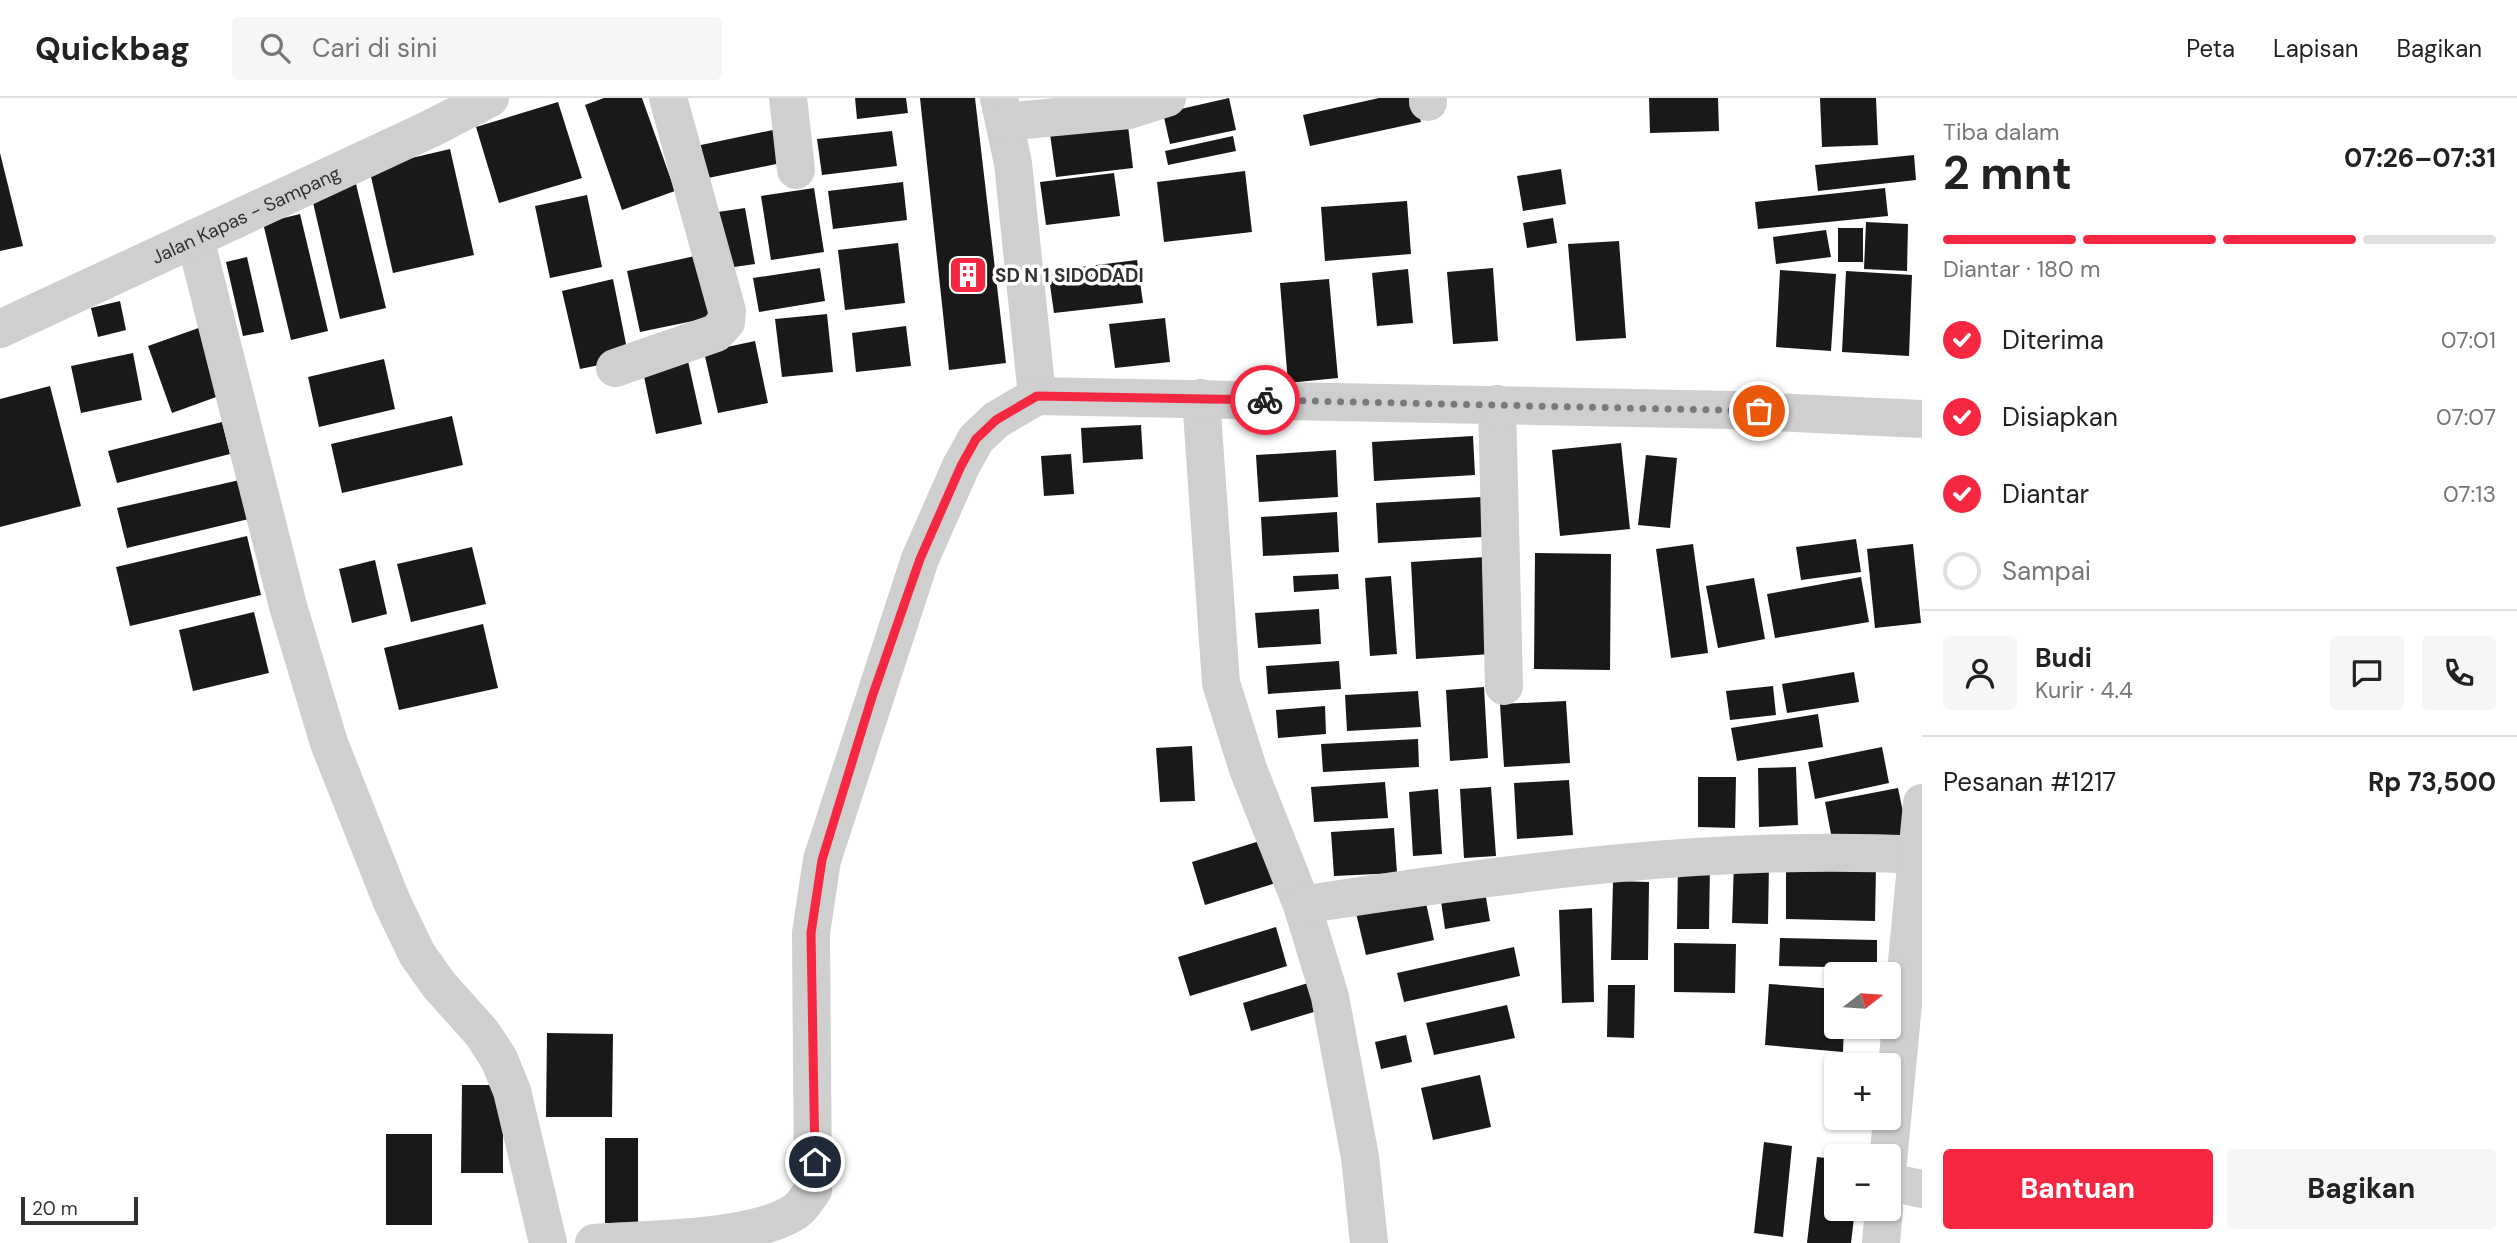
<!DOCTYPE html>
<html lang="id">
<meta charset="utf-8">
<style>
:root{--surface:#fff;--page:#f6f6f6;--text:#222;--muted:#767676;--line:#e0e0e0;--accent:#f62841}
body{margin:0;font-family:"DM Sans",sans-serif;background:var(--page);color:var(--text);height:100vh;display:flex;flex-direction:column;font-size:26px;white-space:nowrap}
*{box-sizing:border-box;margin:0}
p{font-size:23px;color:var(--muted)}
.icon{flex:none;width:38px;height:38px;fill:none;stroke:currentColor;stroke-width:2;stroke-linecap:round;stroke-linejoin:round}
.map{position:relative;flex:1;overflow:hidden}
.side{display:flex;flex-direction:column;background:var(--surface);width:595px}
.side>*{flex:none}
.needle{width:46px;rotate:73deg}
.tools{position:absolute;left:1824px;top:864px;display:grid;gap:14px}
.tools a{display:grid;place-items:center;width:77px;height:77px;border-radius:7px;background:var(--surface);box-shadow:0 2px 5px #0004;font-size:35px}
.scale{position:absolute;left:21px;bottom:18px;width:117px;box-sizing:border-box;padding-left:7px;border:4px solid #323232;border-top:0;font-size:19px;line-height:24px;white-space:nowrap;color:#323232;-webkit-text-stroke:5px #fff;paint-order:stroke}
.pin{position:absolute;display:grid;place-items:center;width:60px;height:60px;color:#fff;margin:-30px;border:4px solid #fff;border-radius:50%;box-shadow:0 2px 7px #0007}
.courier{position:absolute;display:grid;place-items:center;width:70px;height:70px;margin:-35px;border:5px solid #f62841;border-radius:50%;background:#fff;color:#222;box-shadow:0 2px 9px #0007}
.summary em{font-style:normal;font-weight:700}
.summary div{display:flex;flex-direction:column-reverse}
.summary{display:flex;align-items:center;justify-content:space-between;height:119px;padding:0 21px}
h1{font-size:46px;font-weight:700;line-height:52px}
.bar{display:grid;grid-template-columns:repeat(4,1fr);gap:10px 7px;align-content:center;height:84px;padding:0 21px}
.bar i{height:9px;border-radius:5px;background:var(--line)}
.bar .on{background:var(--accent)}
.bar p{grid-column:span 4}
.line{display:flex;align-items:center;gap:18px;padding:0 21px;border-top:2px solid var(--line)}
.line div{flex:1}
.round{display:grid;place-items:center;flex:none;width:74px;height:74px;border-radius:7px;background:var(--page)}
ol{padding:0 21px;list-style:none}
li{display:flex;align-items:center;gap:21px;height:77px}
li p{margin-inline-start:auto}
li .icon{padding:7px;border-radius:50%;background:var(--accent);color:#fff;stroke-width:4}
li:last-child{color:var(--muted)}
li i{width:38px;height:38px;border:4px solid var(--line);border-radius:50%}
.button{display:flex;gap:14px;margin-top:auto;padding:14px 21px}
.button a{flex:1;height:80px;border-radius:7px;background:var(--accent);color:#fff;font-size:28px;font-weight:700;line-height:80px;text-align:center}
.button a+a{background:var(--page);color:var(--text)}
header{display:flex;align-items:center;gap:42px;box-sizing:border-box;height:98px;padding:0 35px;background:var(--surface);border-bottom:2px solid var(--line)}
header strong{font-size:33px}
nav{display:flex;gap:38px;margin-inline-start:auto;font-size:24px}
.search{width:490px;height:63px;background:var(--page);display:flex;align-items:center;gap:18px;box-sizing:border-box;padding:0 24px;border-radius:7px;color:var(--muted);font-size:26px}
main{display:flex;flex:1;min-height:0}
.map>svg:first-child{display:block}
.building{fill:#191919}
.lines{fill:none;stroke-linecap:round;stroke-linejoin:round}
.minor{stroke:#cfcfcf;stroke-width:38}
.done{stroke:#7a7a7a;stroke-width:7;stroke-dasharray:0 12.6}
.route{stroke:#f62841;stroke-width:9}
.labels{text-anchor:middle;stroke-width:7;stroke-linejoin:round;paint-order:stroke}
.street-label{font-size:19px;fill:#323232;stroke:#fff}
.poi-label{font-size:19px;font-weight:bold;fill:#323232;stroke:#fff;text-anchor:start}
</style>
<header>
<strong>Quickbag</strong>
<div class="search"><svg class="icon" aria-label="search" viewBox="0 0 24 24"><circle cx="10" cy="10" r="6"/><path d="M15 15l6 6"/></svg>Cari di sini</div>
<nav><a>Peta</a><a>Lapisan</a><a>Bagikan</a></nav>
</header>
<main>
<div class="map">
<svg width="1922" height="1145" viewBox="0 0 1922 1145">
<rect width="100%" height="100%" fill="#fff"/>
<g class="building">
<polygon points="604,0 642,0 675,93 622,112 585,7"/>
<polygon points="855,0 906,0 908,15 857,21"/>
<polygon points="920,0 975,0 1006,265 949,272"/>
<polygon points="1229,0 1236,32 1170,46 1163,15"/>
<polygon points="1379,0 1415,0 1421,24 1310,48 1303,17"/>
<polygon points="1649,0 1718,0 1719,33 1650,35"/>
<polygon points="1820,0 1876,0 1878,47 1822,49"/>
<polygon points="558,4 582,80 499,105 476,29"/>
<polygon points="1127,19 1133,70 1056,79 1049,29"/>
<polygon points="773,32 781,65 703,81 696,48"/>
<polygon points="892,33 897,68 822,77 817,41"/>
<polygon points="1233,38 1236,53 1168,67 1165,53"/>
<polygon points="450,51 474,157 393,175 369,70"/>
<polygon points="0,55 23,148 0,153"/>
<polygon points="1914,57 1916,82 1818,93 1815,67"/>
<polygon points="1561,71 1566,106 1523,113 1517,78"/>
<polygon points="1245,73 1252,134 1164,144 1157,84"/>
<polygon points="1114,75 1120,118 1046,127 1040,84"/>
<polygon points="903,84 907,122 833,131 828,93"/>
<polygon points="356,86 386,210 340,221 311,96"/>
<polygon points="814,90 824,154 771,162 761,98"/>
<polygon points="1885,90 1888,118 1758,131 1755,104"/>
<polygon points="587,97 602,169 550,180 535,108"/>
<polygon points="1407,103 1411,156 1325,163 1321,109"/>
<polygon points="745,110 755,166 720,171 711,115"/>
<polygon points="300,116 328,233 291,242 263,125"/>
<polygon points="1553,120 1557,145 1527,150 1523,125"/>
<polygon points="1866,124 1908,126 1907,173 1864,171"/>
<rect x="1838" y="130" width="25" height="34"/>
<polygon points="1826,132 1831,159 1776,166 1773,139"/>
<polygon points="1619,143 1626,240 1576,243 1568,146"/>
<polygon points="898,145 905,205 845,212 838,152"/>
<polygon points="704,156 717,218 640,234 627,173"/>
<polygon points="247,159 264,234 243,238 226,164"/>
<polygon points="1137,162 1143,205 1054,215 1048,173"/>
<polygon points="820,170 825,203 759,214 753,180"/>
<polygon points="1493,170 1498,243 1453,246 1447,174"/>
<polygon points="1408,171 1413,225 1377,228 1372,175"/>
<polygon points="1780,172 1836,176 1831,253 1776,249"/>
<polygon points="1846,173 1912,177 1909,258 1842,254"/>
<polygon points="613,181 629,261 580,271 562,193"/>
<polygon points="1329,181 1338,280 1288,285 1280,185"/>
<polygon points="120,203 126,232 98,239 91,210"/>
<polygon points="827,216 833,274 782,279 775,221"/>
<polygon points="1165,220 1170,264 1115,270 1109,226"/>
<polygon points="207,227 230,294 172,315 148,248"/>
<polygon points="906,228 911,268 856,274 852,235"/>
<polygon points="755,243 768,305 718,315 704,254"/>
<polygon points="686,254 702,326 656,336 641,264"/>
<polygon points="133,255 142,302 81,315 71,268"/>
<polygon points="384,261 395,311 319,329 308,279"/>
<polygon points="50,288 81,408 0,429 0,301"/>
<polygon points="452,318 463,367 342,395 331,346"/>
<polygon points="222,324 230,356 117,385 108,353"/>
<polygon points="1141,327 1143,361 1083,365 1081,330"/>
<polygon points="1473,338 1475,377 1374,383 1372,344"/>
<polygon points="1621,345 1630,431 1560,438 1552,352"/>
<polygon points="1336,352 1338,399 1259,404 1256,357"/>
<polygon points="1071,356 1074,396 1044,398 1041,358"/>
<polygon points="1646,357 1677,360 1670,430 1638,427"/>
<polygon points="244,381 253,420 127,450 117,410"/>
<polygon points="1481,399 1483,439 1378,445 1376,405"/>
<polygon points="1337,414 1339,454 1263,458 1261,419"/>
<polygon points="247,438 261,497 130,528 116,469"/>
<polygon points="1856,441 1861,474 1801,482 1796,449"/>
<polygon points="1693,446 1708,555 1671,560 1656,451"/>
<polygon points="1913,446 1921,525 1875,530 1867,451"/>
<polygon points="472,449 486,506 411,524 397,466"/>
<polygon points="1535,455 1611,456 1610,572 1534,571"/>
<polygon points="1485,459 1491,556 1416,561 1411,464"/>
<polygon points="375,462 387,516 352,525 339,471"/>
<polygon points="1338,476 1339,491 1294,494 1293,478"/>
<polygon points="1391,478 1397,556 1370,558 1365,480"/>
<polygon points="1861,479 1869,524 1775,540 1767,496"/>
<polygon points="1754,480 1765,541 1718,550 1706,488"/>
<polygon points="1319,511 1321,546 1258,550 1255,515"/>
<polygon points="254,514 269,575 193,593 179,532"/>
<polygon points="483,526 498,590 399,612 384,550"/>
<polygon points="1339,563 1341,591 1268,596 1266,568"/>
<polygon points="1854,574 1859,604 1787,615 1782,586"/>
<polygon points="1773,588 1776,617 1730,622 1726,593"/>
<polygon points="1484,589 1488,660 1450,663 1446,592"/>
<polygon points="1418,593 1421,629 1347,633 1345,597"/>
<polygon points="1566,603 1570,665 1504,669 1500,606"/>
<polygon points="1325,608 1326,636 1278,640 1276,612"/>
<polygon points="1818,616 1823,649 1737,663 1731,630"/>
<polygon points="1418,641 1419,669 1323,674 1321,646"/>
<polygon points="1192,648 1195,703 1160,704 1156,650"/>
<polygon points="1882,649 1889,685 1815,701 1808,664"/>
<polygon points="1796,669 1798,727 1759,729 1758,670"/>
<polygon points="1698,679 1736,679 1735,730 1698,729"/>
<polygon points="1569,682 1573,737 1517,741 1514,685"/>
<polygon points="1385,684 1388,720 1314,724 1311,689"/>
<polygon points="1491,689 1496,758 1464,760 1460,691"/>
<polygon points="1898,690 1908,738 1834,752 1825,704"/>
<polygon points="1438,691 1442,756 1413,758 1409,694"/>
<polygon points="1394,730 1397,775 1334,778 1331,734"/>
<polygon points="1263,742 1276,785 1205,807 1192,764"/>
<polygon points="1678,764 1710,765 1709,831 1677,831"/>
<polygon points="1734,764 1769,764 1768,826 1732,825"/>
<polygon points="1786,765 1876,767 1875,823 1786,821"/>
<polygon points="1483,782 1490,823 1445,831 1439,789"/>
<polygon points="1613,783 1649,784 1648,862 1611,862"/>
<polygon points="1425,800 1434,842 1366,857 1356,815"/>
<polygon points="1592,810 1594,904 1562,905 1559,812"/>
<polygon points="1276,829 1287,868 1190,898 1178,859"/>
<polygon points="1780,840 1877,842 1877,870 1779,868"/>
<polygon points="1674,845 1736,846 1735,895 1674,894"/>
<polygon points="1514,849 1520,878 1404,904 1397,875"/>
<polygon points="1308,885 1317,913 1251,933 1243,905"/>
<polygon points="1769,886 1836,891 1836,929 1844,929 1843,954 1765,947"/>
<polygon points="1608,887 1635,887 1634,940 1607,939"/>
<polygon points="1507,907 1515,940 1434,957 1426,925"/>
<polygon points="547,935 613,936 612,1019 546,1019"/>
<polygon points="1406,937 1412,964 1381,971 1375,944"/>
<polygon points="1480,977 1491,1029 1433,1042 1421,990"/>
<polygon points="462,987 503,987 503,1075 461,1075"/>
<rect x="386" y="1036" width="46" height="91"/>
<rect x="605" y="1040" width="33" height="85"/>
<polygon points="1764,1044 1792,1048 1783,1139 1754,1135"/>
<polygon points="1817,1059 1836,1061 1836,1111 1855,1111 1851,1145 1807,1145"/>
</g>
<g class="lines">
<g class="minor">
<polyline points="788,0 796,72"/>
<polyline points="999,0 1013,65 1037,298"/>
<polyline points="1428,0 1428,4"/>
<polyline points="1004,24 1129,12 1167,0"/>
<polyline points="195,140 288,508 329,645 392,804 417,856 439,887 482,935 499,961 512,993 548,1145"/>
<path id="s1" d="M0,231L430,31L490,0"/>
<polyline points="615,270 716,235 726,224 727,213 668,0"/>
<polyline points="1201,300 1221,585 1248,671 1302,807 1330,899 1360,1059 1369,1145"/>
<polyline points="1497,306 1504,588"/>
<path d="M1302,807C1507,775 1714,746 1922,757"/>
<polyline points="1888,1064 1922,705"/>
<polyline points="1888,1084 1922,1091"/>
<path d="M594,1145C645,1141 755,1142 796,1113C803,1108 808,1099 813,1092L811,835L822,762L920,461L961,368L976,341L996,322L1037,298L1731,312L1922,321"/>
<polyline points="1881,1145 1884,1111"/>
</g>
</g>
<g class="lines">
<polyline class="done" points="1265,302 1759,313"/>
<polyline class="route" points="815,1064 811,835 822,762 872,599 920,461 961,368 976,341 996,322 1037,298 1265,302"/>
</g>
<defs>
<g id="building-square" transform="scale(2.0125)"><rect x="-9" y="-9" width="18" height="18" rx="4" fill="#f62841" stroke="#fff"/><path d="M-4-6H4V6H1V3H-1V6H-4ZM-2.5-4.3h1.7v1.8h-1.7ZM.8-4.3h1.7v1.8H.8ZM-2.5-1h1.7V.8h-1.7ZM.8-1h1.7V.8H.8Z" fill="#fff"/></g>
</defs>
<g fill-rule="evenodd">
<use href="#building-square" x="968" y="177"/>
</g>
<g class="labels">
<g class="street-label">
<text dy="7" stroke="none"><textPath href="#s1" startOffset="271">Jalan Kapas - Sampang</textPath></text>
</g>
<g class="poi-label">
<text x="995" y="184">SD N 1 SIDODADI</text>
</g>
</g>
</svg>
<div class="tools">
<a><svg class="needle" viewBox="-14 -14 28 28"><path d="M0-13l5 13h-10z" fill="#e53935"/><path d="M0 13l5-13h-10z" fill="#767676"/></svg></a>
<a>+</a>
<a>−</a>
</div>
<div class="scale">20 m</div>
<div class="pin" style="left:1759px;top:313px;background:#ea580c"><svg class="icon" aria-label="bag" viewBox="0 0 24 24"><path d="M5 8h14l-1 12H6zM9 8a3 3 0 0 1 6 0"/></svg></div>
<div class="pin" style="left:815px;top:1064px;background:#1f2937"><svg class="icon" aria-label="home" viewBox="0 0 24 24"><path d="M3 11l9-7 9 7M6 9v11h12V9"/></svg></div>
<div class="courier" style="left:1265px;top:302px"><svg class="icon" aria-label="bike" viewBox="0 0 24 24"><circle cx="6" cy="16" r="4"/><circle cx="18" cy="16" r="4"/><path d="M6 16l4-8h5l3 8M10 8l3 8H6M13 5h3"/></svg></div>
</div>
<section class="side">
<div class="summary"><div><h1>2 mnt</h1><p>Tiba dalam</p></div><em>07:26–07:31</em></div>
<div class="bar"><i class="on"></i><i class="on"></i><i class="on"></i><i></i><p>Diantar · 180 m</p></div>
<ol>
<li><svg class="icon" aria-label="check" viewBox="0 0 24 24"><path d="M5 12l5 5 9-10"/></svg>Diterima<p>07:01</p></li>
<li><svg class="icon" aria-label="check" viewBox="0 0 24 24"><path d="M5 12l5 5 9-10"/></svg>Disiapkan<p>07:07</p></li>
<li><svg class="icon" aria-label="check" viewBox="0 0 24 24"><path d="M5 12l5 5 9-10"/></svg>Diantar<p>07:13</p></li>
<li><i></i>Sampai</li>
</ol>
<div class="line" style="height:126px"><a class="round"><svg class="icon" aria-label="person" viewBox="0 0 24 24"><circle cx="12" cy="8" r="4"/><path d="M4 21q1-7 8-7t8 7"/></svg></a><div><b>Budi</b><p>Kurir · 4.4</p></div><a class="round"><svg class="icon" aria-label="chat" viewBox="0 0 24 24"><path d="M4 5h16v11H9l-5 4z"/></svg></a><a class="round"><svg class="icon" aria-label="phone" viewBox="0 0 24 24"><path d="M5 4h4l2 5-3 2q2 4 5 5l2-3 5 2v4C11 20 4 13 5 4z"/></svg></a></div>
<div class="line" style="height:91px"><div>Pesanan #1217</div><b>Rp 73,500</b></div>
<div class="button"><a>Bantuan</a><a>Bagikan</a></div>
</section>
</main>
